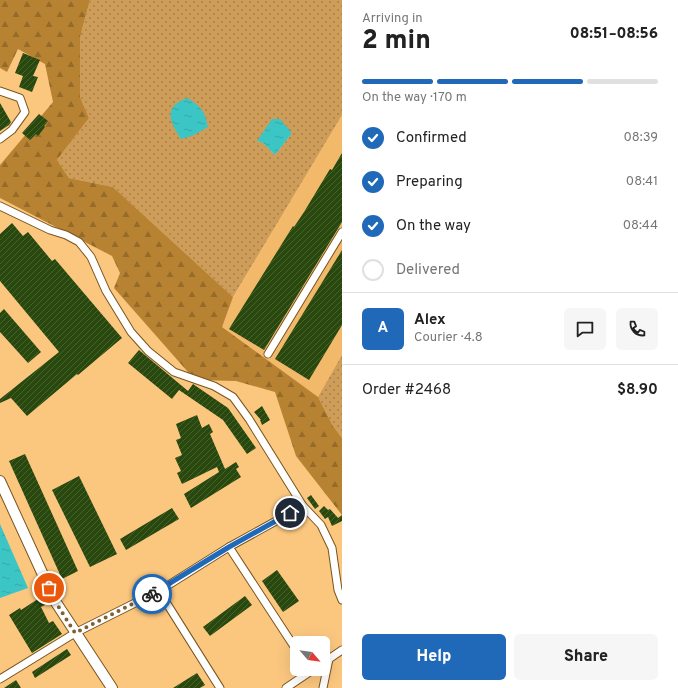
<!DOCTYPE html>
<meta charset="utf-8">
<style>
:root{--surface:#fff;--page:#f6f6f6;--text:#222;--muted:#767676;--line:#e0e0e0;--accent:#2069b9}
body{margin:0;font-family:Overpass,sans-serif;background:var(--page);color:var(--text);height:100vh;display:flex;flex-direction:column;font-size:15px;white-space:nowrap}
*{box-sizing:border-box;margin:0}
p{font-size:13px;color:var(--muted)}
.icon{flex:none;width:22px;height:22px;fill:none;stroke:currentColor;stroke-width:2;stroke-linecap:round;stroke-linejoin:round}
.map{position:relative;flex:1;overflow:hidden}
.details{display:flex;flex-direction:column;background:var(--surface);width:336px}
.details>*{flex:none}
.needle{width:26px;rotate:118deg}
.buttons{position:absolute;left:290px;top:636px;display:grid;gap:8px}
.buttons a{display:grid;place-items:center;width:40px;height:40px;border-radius:6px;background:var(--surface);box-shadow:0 4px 16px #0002;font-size:20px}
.pin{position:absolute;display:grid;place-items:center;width:34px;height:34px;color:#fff;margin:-17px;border:2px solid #fff;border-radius:50%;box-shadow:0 1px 4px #0007}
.courier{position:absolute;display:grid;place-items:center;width:40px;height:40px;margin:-20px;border:3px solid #2069b9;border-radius:50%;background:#fff;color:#222;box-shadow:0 1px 5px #0007}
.overview em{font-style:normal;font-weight:800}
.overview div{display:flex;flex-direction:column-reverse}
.overview{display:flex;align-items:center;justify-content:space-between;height:68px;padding:0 20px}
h1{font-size:26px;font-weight:800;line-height:30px}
.bar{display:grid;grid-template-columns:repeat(4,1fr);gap:6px 4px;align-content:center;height:48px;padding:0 20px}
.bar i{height:5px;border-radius:3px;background:var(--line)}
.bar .current{background:var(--accent)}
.bar p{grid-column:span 4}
.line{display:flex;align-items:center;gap:10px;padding:0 20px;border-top:1px solid var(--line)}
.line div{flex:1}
.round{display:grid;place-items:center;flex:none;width:42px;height:42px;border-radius:6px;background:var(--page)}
ol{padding:0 20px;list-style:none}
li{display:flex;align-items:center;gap:12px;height:44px}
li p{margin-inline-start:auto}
li .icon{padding:4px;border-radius:50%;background:var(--accent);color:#fff;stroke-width:4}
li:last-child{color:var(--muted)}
li i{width:22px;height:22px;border:2px solid var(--line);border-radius:50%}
.cta{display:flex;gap:8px;margin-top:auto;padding:8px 20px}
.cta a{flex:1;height:46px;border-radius:6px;background:var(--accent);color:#fff;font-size:16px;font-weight:800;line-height:46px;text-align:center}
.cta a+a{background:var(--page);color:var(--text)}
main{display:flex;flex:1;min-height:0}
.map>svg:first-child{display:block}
.built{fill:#f2b96a}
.grass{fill:url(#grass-dots);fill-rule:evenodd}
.forest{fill:url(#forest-firs)}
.water{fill:url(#water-ripples)}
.building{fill:url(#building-hatch)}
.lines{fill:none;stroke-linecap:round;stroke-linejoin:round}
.street-casing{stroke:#79551d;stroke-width:9}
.secondary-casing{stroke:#79551d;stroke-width:12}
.street{stroke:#fff;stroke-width:7}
.secondary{stroke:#fff;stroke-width:10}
.done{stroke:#816134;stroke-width:4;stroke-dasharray:0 7.2}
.route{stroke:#2069b9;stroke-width:5}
</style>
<main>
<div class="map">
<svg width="342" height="688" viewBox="0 0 342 688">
<defs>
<pattern id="grass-dots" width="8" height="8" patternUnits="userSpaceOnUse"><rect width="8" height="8" fill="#ce9d59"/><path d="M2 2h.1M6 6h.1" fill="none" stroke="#a98048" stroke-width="1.8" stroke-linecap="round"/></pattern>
<pattern id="forest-firs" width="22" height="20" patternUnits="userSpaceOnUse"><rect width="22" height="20" fill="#b78232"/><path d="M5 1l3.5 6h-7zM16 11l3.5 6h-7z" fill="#966b29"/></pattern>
<pattern id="water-ripples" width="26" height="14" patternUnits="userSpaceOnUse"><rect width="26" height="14" fill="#3bc5c4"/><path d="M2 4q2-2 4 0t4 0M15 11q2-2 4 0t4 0" fill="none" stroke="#35a9a7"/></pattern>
<pattern id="building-hatch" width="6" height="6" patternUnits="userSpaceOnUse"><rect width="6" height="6" fill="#28480e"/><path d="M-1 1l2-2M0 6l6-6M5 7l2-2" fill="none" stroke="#476030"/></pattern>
</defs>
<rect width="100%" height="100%" fill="#fbc77f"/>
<polygon class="built" points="342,115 342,355 318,397 213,331"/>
<g class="grass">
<path d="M90,0H342V115L233,297L113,187L69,178L57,160L89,118L80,97V37ZM292,133L275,155L263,143L257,141Z"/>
<polygon points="342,355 342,438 333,426 318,397"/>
</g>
<polygon class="forest" points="0,0 90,0 80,37 80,97 89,118 57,160 69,178 113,187 233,297 222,327 318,397 333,426 342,438 342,515 296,456 275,392 236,381 195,380 114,288 120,273 112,256 0,198 0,165 53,102 45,64 18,49 7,72 0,68"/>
<g class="water">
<path d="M188,98C201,107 205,111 208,127L192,136L181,139C175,130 164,113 176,104C179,101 184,99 188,98Z"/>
<polygon points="272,119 280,119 292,133 275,155 263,143 257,141"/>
<polygon points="0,524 28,588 0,598"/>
</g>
<g class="building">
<polygon points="23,53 40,60 33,76 38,77 32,92 19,87 23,76 15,73"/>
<polygon points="0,103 11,122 9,125 0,131"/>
<polygon points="39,114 48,121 44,126 45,127 38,136 36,134 30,140 22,133"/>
<polygon points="342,153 342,222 264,350 229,329 293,226 294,227 304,212 330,169 332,170"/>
<polygon points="12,223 23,236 28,232 52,261 55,259 122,338 78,375 77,374 27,416 11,398 0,403 0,399 59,352 0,281 0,234"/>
<polygon points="342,250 342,325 309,380 275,359"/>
<polygon points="4,309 41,352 28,363 0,332 0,313"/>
<polygon points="139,350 188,391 193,384 228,408 256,448 247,454 223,420 179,390 172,399 128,363"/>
<polygon points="262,406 270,420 262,425 260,420 261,420 254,412"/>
<polygon points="197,415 202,428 209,424 213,432 210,434 225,469 236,462 239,467 236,469 241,477 191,508 184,494 219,472 217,467 182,484 177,473 181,471 175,458 182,455 176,440 181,438 176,424"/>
<polygon points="25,454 78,571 62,579 9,461"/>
<polygon points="79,476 117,554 90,567 52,490"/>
<polygon points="311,495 319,506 315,509 307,498"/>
<polygon points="324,506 328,510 330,509 338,518 342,515 342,521 332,526 328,517 325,519 319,511"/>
<polygon points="172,508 179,519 126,550 120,539"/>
<polygon points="277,570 299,601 283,612 262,581"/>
<polygon points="245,596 252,605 210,636 203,627"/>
<polygon points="41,597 45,605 41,607 49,623 53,621 62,634 32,653 9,615 20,608 21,610"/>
<polygon points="67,649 71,655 35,678 32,672"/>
<polygon points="197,673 205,685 200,688 173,688"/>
<polygon points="16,680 21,688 4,688"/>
</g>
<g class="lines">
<g class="street-casing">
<g id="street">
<polyline points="0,91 20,98 25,112 12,130 0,139"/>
<polyline points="0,206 50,230 66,235 79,242 91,257 106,291 131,332 148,351 174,372 214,386 233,397 249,419 303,506"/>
<polyline points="268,354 342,232"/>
<polyline points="229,547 297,651"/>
<polyline points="159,591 220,688"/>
<polyline points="323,663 342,650"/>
<polyline points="0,679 75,633 159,591 229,547 303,506 321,525 332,548 338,590 342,600"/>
<polyline points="286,688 314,669"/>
<polyline points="323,688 329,659"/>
</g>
</g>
<g class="secondary-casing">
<polyline id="secondary" points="0,481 55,601 112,688"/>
</g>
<use href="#street" class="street"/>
<use href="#secondary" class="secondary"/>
</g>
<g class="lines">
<polyline class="done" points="49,588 55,601 75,633 152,594"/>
<polyline class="route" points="152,594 229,547 290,513"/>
</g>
</svg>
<div class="buttons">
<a><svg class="needle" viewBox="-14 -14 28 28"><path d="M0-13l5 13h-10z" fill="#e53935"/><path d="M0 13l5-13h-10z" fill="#767676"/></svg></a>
</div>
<div class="pin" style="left:49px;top:588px;background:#ea580c"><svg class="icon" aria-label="bag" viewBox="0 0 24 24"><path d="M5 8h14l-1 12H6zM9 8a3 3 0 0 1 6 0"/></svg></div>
<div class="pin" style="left:290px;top:513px;background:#1f2937"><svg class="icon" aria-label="home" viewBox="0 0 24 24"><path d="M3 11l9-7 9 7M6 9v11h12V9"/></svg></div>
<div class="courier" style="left:152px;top:594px"><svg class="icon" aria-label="bike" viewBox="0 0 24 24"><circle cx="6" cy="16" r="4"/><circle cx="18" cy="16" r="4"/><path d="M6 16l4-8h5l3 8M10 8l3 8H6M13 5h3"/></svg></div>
</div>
<section class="details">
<div class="overview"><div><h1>2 min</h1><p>Arriving in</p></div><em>08:51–08:56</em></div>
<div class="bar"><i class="current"></i><i class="current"></i><i class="current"></i><i></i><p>On the way · 170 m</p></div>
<ol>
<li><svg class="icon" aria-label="check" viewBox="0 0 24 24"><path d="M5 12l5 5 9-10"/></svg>Confirmed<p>08:39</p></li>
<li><svg class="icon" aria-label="check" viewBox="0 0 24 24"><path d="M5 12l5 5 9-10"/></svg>Preparing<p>08:41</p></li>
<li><svg class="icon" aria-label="check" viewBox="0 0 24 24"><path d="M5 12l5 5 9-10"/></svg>On the way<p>08:44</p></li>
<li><i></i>Delivered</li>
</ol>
<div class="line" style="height:72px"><b class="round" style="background:var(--accent);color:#fff">A</b><div><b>Alex</b><p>Courier · 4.8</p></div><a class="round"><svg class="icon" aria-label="chat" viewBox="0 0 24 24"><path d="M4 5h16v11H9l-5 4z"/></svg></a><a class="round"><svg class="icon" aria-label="phone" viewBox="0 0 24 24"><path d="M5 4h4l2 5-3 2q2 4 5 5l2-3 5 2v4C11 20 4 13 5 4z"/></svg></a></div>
<div class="line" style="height:52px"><div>Order #2468</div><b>$8.90</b></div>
<div class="cta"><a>Help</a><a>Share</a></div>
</section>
</main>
